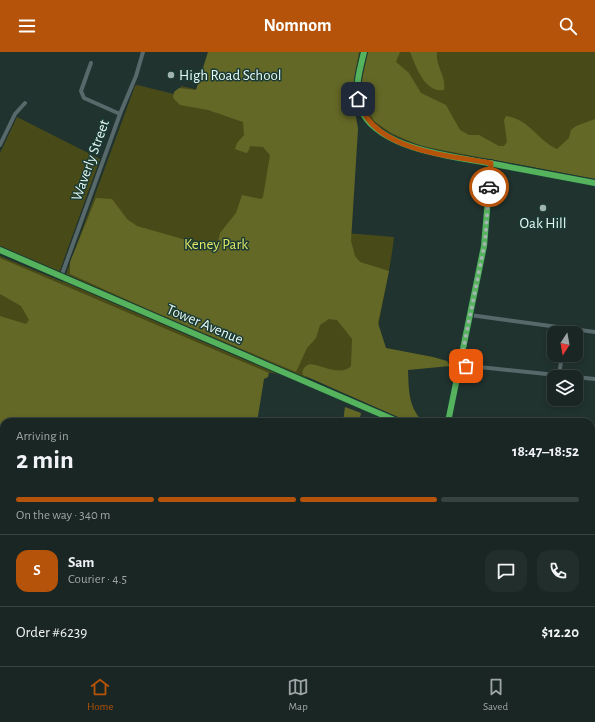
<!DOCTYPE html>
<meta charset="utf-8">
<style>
:root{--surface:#192623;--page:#222e2b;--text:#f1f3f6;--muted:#9fa5a6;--line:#374341;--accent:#b45309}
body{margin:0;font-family:"Alegreya Sans",sans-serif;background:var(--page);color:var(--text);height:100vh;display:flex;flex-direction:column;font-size:15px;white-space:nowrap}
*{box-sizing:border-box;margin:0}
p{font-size:13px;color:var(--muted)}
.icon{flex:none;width:22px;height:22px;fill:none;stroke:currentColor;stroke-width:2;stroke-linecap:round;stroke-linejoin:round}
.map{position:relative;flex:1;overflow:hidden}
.side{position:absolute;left:0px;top:366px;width:595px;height:248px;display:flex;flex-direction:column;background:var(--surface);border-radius:12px 12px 0 0;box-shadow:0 2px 6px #0003,0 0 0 1px var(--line)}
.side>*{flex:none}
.needle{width:26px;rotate:191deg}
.controls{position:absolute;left:547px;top:274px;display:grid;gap:8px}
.controls a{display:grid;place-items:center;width:36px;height:36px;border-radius:8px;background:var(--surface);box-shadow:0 2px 6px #0003,0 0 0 1px var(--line);font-size:20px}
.pin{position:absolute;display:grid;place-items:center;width:34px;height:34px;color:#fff;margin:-17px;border-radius:8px;box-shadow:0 2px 6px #0006}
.courier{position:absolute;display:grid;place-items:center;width:40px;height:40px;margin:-20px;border:3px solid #b45309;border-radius:50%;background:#fff;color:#222;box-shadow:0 1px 5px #0007}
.overview em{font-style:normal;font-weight:700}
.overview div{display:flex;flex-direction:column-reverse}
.overview{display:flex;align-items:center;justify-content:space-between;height:68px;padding:0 16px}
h1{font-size:26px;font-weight:700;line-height:30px}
.bar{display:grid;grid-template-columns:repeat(4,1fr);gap:6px 4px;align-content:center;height:48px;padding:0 16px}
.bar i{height:5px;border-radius:3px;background:var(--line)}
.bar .on{background:var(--accent)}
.bar p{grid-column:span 4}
.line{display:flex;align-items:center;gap:10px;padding:0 16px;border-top:1px solid var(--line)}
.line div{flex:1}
.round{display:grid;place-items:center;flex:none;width:42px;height:42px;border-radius:12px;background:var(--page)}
header{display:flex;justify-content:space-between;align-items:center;height:52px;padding:0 16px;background:var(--accent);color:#fff;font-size:18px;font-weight:700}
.menu{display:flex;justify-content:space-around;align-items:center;height:56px;border-top:1px solid var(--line);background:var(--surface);font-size:11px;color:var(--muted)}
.menu a{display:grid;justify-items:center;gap:2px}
.menu .on{color:var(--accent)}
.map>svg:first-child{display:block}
.green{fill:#484b18}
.forest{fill:#646826}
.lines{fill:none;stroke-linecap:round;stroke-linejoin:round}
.stream{stroke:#0a2435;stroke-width:1}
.street{stroke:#57696a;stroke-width:4}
.secondary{stroke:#566a6b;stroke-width:5.5}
.cycleway-casing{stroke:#1a3a33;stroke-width:8}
.cycleway{stroke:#56b35d;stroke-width:6}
.done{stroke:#a2b4af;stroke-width:4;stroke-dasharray:0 7.2}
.route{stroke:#b45309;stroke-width:5}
.poi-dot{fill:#a2b4af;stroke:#1a3a33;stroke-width:1.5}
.labels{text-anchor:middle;stroke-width:3;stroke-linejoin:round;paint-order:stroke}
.poi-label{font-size:15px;fill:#e7f9f4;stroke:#1a3a33;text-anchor:start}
.street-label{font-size:15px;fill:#e7f9f4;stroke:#1a3a33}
.park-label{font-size:15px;fill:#e2e665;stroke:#1a3a33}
</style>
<header><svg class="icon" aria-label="menu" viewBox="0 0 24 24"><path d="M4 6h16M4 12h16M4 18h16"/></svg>Nomnom<svg class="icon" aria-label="search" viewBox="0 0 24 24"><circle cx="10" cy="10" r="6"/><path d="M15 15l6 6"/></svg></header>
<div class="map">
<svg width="595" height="614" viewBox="0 0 595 614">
<rect width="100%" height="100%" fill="#21332f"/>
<g class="green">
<path d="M209,0H595V125L486,105L485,114C448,107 405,103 374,79C365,73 362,62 355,55L346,181L394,185C389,231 375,275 372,321L312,326L248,318L4,370V610H223L222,614H0V204L63,230L135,34L137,33L178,43L181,34L199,38Z"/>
<polygon points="17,65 100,107 59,221 0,195 0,101"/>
</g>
<g class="forest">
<path d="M208,0H359L352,40L358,77L351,189L355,204L360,210L389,219L378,271L386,296L433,305L447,309L450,314L408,318C409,339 408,354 423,370H409L303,323C301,319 305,313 310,312C322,313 341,325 351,314L352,287L337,268L329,267L320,273L316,286L307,296L296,320L152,259L70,222V210L96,146L112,147L127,167L137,174L214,196L217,194L220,181L236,161L242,143L261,147L263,145L270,103L263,95L250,94L248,100L246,101L235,97L237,91L244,83L243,70L208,58L180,53L173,46L174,40L179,36L196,38Z"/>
<path d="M368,0H400L396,10L409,21L421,41L446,53L460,78L469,83H479L499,94H504L507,90L504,68L506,64C529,67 537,88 557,97L569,86L571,78L576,74L595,67V127L421,94L391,81L374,69L364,51L360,37Z"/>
<path d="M410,0H437C435,13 447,26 444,38C424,41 416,14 410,0Z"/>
<polygon points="0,206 269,321 268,325 264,327 257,370 4,370 4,610 6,610 6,614 0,614 0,548 3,546 0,543 0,264 26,272 29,268 21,254 0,242"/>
<polygon points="345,355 361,361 359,370 343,370"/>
<polygon points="98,610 222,610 222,614 100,614"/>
</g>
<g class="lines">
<g class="stream">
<polyline points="0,574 4,576"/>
<polyline points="4,614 6,610"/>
</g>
<g class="street">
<polyline points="91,11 81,39 84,46 120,62"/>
<polyline points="0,93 15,62 25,51"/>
<polyline points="61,225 120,62 136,24 143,0"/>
<polyline points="470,263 595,280"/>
<polyline points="460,313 595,327"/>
<polyline points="559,323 562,303"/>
<polyline points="381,370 384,363"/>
<polyline points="591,526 595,526"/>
<polyline points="591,585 595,585"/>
<polyline points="263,610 265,614"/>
<polyline points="287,614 316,614"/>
<polyline points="554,614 555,610"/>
</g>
<g class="secondary">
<path d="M364,0C359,21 352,42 363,62C386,100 460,105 499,113C531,119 563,125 595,131"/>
<polyline points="0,198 399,370"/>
<polyline points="448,370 484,194 491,111"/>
<polyline points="591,415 595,415"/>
<polyline points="444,610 444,614"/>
</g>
<g class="cycleway-casing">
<g id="cycleway">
<path d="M364,0C359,21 352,42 363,62C386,100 460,105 499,113C531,119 563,125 595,131"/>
<polyline points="0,198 399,370"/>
<polyline points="448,370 484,194 491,111"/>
</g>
</g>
<use href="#cycleway" class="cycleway"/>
</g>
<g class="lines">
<polyline class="done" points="466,314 460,313 485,190 489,135"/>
<path class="route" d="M358,47C372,99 446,103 491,111L489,135"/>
</g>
<g class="poi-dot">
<circle cx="171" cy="23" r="4"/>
<circle cx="543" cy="156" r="4"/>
</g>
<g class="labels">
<g class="poi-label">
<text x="179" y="28">High Road School</text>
<text x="543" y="176" text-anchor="middle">Oak Hill</text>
</g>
<g class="street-label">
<text transform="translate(90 108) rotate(-70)" y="5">Waverly Street</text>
<text transform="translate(205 272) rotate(23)" y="5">Tower Avenue</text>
</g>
<g class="park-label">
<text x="216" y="197">Keney Park</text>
</g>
</g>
</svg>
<div class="controls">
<a><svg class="needle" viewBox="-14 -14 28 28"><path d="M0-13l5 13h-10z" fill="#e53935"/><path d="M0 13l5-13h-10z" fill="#9fa5a6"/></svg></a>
<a><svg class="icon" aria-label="layers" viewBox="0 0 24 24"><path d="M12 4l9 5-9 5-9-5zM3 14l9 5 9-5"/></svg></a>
</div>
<div class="pin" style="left:466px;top:314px;background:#ea580c"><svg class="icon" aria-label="bag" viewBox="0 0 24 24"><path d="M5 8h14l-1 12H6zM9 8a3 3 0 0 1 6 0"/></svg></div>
<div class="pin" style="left:358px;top:47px;background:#1f2937"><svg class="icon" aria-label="home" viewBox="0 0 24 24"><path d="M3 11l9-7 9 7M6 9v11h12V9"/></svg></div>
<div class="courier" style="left:489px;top:135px"><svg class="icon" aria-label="car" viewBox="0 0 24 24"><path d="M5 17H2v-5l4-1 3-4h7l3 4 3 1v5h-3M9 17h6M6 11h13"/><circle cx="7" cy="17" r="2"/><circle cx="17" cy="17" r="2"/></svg></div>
<section class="side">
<div class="overview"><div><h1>2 min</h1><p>Arriving in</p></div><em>18:47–18:52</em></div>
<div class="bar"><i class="on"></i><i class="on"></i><i class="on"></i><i></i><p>On the way · 340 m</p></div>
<div class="line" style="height:72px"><b class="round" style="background:var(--accent);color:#fff">S</b><div><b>Sam</b><p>Courier · 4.5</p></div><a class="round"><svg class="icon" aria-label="chat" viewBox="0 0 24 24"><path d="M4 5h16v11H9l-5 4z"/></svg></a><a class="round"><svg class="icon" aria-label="phone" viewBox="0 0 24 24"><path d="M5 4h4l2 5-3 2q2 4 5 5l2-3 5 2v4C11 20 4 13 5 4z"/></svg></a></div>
<div class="line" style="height:52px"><div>Order #6239</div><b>$12.20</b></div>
</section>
</div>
<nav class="menu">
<a class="on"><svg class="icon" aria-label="home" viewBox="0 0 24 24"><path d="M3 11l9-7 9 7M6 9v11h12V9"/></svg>Home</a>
<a><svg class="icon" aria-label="map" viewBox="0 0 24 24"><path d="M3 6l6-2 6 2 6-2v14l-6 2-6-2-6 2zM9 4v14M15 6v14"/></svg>Map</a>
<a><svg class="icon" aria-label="saved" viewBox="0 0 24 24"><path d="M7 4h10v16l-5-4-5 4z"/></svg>Saved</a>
</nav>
